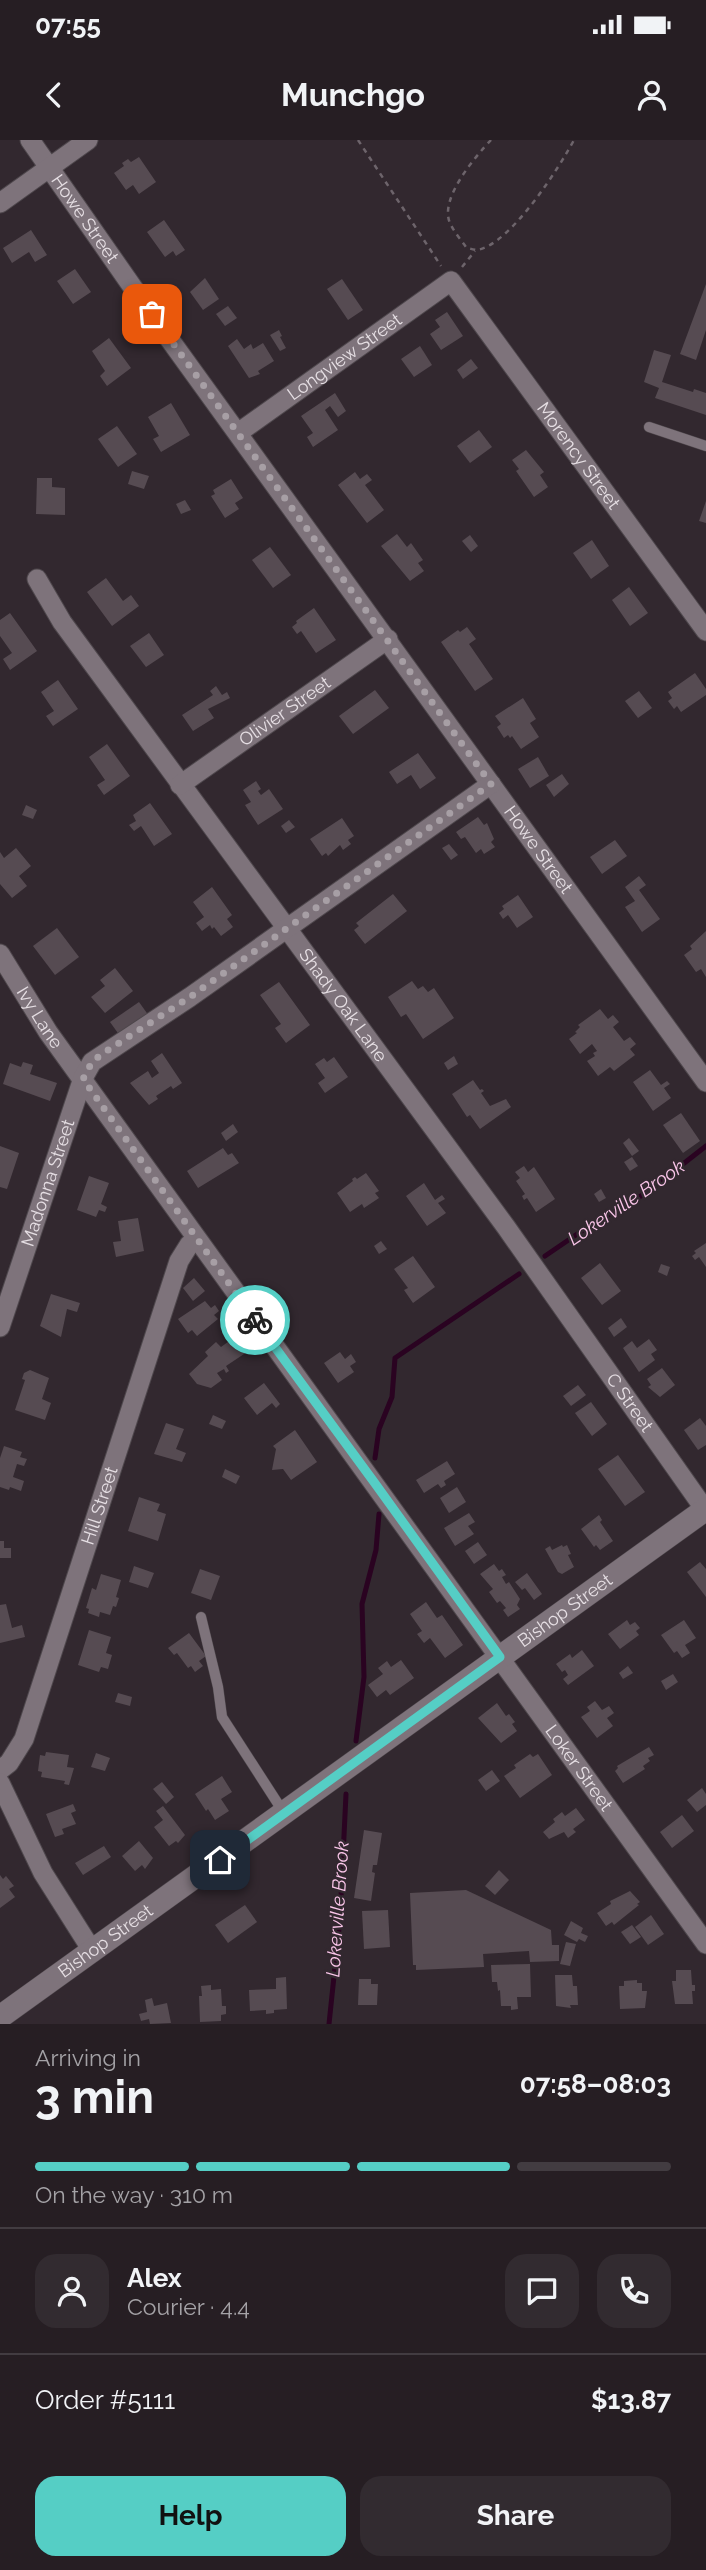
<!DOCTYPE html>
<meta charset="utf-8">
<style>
:root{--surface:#261e23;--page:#322b30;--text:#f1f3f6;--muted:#a4a2a6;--line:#423c41;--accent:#55cec5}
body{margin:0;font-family:Raleway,sans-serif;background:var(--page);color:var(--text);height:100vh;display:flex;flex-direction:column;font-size:26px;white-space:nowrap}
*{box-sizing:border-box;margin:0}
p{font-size:23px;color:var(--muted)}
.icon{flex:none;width:38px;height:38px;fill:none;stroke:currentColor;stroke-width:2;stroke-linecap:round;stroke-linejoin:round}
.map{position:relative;height:1884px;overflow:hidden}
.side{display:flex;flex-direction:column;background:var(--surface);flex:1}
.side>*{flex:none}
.pin{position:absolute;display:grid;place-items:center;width:60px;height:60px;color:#fff;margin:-30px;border-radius:14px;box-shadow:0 4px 10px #0006}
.courier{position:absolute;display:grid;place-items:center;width:70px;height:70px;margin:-35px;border:5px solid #55cec5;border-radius:50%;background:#fff;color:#222;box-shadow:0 2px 9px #0007}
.summary em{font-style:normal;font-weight:700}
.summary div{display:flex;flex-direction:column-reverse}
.summary{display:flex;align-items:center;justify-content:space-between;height:119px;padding:0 35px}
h1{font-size:46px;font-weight:700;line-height:52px}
.bar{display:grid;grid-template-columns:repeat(4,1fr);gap:10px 7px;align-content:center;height:84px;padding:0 35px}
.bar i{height:9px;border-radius:5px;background:var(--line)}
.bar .selected{background:var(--accent)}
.bar p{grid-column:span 4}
.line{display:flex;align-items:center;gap:18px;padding:0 35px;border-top:2px solid var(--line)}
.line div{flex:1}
.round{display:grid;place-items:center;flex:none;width:74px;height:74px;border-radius:21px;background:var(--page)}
.action{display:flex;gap:14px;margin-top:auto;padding:14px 35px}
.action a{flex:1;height:80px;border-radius:21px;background:var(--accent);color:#111;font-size:28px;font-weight:700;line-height:80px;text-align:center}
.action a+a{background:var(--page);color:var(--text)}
.status{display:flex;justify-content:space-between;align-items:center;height:49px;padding:0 35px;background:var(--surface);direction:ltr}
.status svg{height:19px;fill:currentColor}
header{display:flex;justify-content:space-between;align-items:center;height:91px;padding:0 35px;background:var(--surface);font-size:32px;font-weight:700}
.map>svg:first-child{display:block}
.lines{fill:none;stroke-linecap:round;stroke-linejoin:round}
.stream{stroke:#2a0321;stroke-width:5}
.building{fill:#564b52}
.service-casing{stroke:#4e474c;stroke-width:11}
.minor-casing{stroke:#4e474c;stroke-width:21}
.tertiary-casing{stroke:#4e474c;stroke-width:24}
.path{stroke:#6d646b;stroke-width:2.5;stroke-dasharray:5 5;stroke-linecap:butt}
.service{stroke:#7e737b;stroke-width:10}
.minor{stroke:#7e737b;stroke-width:19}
.tertiary{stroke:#7e737b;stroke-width:23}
.done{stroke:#a79fa5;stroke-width:7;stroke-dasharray:0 12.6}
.route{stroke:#55cec5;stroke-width:9}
.labels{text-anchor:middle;stroke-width:5;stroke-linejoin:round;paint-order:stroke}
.street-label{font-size:18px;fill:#e6dfe4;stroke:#32282f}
.water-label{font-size:19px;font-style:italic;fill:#fcc7eb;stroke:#32282f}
</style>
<div class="status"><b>07:55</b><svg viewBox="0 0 49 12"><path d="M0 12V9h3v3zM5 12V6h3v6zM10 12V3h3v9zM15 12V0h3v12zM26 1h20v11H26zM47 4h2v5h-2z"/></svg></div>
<header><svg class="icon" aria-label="back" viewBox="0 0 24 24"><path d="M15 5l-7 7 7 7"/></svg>Munchgo<svg class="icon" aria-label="person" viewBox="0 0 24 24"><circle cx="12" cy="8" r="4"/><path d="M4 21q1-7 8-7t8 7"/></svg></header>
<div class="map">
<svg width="706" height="1884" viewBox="0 0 706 1884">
<rect width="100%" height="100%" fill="#32282f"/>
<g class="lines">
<g class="stream">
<polyline points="545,1116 589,1086 646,1053 706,1006"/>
<polyline points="375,1318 379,1289 392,1257 395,1218 519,1134"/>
<polyline points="356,1601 364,1537 362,1464 376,1410 379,1374"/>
<polyline points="329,1884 340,1779 346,1654"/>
</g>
</g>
<g class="building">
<polygon points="139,17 156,42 139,54 133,45 126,50 114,33 124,26 122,23 128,19 131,22"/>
<polygon points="164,80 185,110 176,116 173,111 165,117 147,92"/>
<polygon points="31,90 47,115 35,122 29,112 12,123 3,108"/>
<polygon points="75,129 91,152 73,164 57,141"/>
<polygon points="205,138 219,159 203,170 190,152"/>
<polygon points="342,139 363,170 348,180 327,149"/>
<polygon points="706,144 706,190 696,220 680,214"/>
<polygon points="228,166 237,178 225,186 216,174"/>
<polygon points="447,172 463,196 441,210 430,194 440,187 435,180"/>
<polygon points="279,190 282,196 280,197 286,208 280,211 270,195"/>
<polygon points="109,198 131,228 107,246 100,236 105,231 92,211"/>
<polygon points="237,199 244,209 251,204 253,209 263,203 274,221 258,231 260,234 249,238 228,206"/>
<polygon points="420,206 432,225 414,237 401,219"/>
<polygon points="654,210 671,215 662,242 693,252 694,249 706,253 706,275 655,258 659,248 644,242"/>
<polygon points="471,219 478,228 463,239 457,230"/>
<polygon points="335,253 346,271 338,277 330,266 325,270 338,290 313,307 307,297 313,293 301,276"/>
<polygon points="171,263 190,295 161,312 153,299 159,296 148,277"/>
<polygon points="117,286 137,314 118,327 98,299"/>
<polygon points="479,290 492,307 470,323 457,306"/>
<polygon points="526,310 544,332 540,335 548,347 534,357 516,331 519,329 512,320"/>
<polygon points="132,331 149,336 144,349 128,344"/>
<polygon points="355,332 360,339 367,334 372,340 365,345 384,370 367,383 338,345"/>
<polygon points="37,338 52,338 52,347 65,348 65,375 36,374"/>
<polygon points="231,339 243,358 235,363 239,369 225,378 211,356 215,354 213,350"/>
<polygon points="185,360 191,370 181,374 176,364"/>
<polygon points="706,361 706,383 699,381"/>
<polygon points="397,394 407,407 411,403 423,420 418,423 424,431 410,441 381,406"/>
<polygon points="470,395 478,406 471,412 462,401"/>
<polygon points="592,400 609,426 591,439 573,413"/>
<polygon points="270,407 291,435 273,448 252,420"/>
<polygon points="106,438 123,461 131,455 139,466 112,486 87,452"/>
<polygon points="629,447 648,473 630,486 612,460"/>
<polygon points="314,468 336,500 316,513 301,491 297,494 292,487 297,483 296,481"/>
<polygon points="10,473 37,511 10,530 3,519 12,513 0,496 0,480"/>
<polygon points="467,487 476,499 469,504 493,539 475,551 441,502 458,490 460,492"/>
<polygon points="149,493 164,515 146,527 130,506"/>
<polygon points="695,533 706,549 706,555 681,572 677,566 674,569 668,561 672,558 668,552"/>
<polygon points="58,540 78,569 53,586 46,576 54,571 41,552"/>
<polygon points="216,546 222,555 227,552 230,558 208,569 214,578 193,591 182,575 213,555 210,551"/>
<polygon points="375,550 389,568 353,594 339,576"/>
<polygon points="639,551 652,568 638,578 625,561"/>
<polygon points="523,558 536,579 530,583 539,597 521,609 512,596 510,598 508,595 504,598 497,587 501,584 495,576"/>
<polygon points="107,604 130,636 104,655 97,645 105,640 89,617"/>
<polygon points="418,613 436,638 420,649 411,635 397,644 389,632"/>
<polygon points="538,617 549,636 530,648 518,629"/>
<polygon points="562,634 569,644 554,657 546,645"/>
<polygon points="256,641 261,649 258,651 261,655 269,649 283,669 258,685 245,665 251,662 243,650"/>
<polygon points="150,663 172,694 154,706 141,686 134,691 129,685 136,681 133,675"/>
<polygon points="26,665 37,670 33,679 22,675"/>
<polygon points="478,677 484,685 487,683 494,699 491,702 495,707 484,714 481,709 476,713 465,697 461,699 456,692"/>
<polygon points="342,678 354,696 348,700 351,704 343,710 340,705 328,716 326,713 322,716 310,699"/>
<polygon points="289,680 295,687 286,693 281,686"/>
<polygon points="615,700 627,716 602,734 590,717"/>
<polygon points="449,704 458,715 451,720 442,708"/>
<polygon points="16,708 31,726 19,736 27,746 12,758 0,744 0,712 4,718"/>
<polygon points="639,736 646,745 639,750 660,779 642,792 625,767 635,761 625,747"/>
<polygon points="212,747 232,775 227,779 233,787 221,796 214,787 212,789 210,785 202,791 196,783 204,777 193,762"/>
<polygon points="393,754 407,771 365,804 354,790 359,786 356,783"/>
<polygon points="518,755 533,777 517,788 508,775 503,779 499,773 504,769 502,766"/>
<polygon points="57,788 79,817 55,835 33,806"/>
<polygon points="706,791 706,837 701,829 696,832 684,815 692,809 690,806"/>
<polygon points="115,828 133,851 105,873 91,857 105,846 100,840"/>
<polygon points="412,841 418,849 423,846 428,852 434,848 454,878 423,899 406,874 401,877 388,857"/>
<polygon points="279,842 310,885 286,903 275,888 281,884 260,855"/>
<polygon points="139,862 149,876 120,896 110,882"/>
<polygon points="600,869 608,879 613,875 619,882 613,887 624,901 630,897 636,904 630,909 635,915 614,931 610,927 598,936 587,921 595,916 593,913 597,911 592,904 580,914 569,899 577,893 575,892 580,887 578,885"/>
<polygon points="162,913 182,943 173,949 171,946 156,956 158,959 149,965 130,943 148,931 152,938 159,933 151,921"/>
<polygon points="454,916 458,924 448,930 444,923"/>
<polygon points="334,917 348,937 325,953 318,943 325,938 315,924 324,918 327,922"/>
<polygon points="23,922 33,925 30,934 57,943 50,961 3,944 10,923 21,927"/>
<polygon points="650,930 661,945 667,941 670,944 664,948 671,958 653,971 633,942"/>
<polygon points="473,940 480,950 482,949 484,951 481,953 490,966 506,959 511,967 480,989 470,975 467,977 452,954"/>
<polygon points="681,973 700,1001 683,1013 663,985"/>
<polygon points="233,984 238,992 226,1001 221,993"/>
<polygon points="629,998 639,1011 632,1016 623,1003"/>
<polygon points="0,1006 19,1013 7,1049 0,1047"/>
<polygon points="223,1008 228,1015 232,1013 239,1023 198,1048 187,1031"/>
<polygon points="632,1017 638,1026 630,1031 624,1022"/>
<polygon points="524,1026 528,1032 534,1027 555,1059 536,1072 527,1058 524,1060 522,1056 525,1054 516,1041 520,1038 515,1032"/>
<polygon points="366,1033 379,1051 375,1053 379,1058 364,1068 362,1064 350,1072 337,1053 353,1041 352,1039 355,1037 357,1039"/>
<polygon points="89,1036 109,1043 101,1064 107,1067 105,1072 99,1070 96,1077 77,1070"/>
<polygon points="424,1043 435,1060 442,1055 445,1059 438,1063 446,1073 427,1086 406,1056"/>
<polygon points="601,1049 606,1058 599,1062 594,1054"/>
<polygon points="138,1078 144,1111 116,1117 113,1102 121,1101 118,1081"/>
<polygon points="381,1101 387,1109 379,1114 374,1106"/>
<polygon points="706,1103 706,1127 699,1117 695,1120 692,1116 696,1113 694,1111"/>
<polygon points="413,1116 435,1147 413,1163 404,1150 408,1148 394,1129"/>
<polygon points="600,1123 621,1151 602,1165 581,1138"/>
<polygon points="661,1124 670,1127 667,1136 658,1132"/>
<polygon points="194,1138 205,1151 193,1161 183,1148"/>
<polygon points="51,1154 80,1163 77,1172 67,1169 61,1197 40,1186"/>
<polygon points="205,1161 211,1168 215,1165 219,1171 214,1175 218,1179 197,1196 192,1190 188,1193 178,1179"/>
<polygon points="621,1178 627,1187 614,1197 608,1188"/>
<polygon points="236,1196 247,1212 226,1226 229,1231 226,1233 224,1229 217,1233 222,1240 211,1248 197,1244 189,1234 208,1216 205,1212 216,1202 221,1207"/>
<polygon points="649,1199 657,1210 651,1214 655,1220 639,1232 623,1208 632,1201 637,1208"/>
<polygon points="340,1212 345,1219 351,1214 356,1222 350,1226 354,1232 338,1243 324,1223"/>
<polygon points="662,1228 675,1245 660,1257 648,1247 651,1245 647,1239"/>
<polygon points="30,1230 49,1238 42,1259 51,1263 45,1280 15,1270 25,1240 22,1239 24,1233"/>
<polygon points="264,1243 280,1264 276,1268 272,1263 257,1275 244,1258"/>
<polygon points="578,1245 586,1255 571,1266 563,1256"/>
<polygon points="591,1262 607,1284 592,1296 575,1273"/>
<polygon points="213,1275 226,1281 222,1289 209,1284"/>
<polygon points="700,1278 706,1286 706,1305 698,1310 684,1290"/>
<polygon points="166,1283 184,1289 176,1309 186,1313 182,1322 154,1314"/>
<polygon points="295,1290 317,1322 291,1340 283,1329 272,1330 276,1309 273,1306"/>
<polygon points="4,1306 22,1312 20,1317 27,1319 24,1326 17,1324 13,1337 24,1341 21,1351 10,1347 9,1350 0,1347 0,1318"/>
<polygon points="618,1315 645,1352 625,1366 598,1329"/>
<polygon points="447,1321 455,1334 444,1341 446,1345 441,1348 438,1344 424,1353 416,1340"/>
<polygon points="225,1329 240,1336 236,1344 222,1337"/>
<polygon points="457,1347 466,1362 449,1373 440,1358"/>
<polygon points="139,1357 160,1364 157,1371 166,1374 158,1401 128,1391"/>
<polygon points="469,1373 475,1382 468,1386 474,1394 455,1406 444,1388"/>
<polygon points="599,1375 602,1380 600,1382 613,1401 600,1410 596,1405 594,1407 581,1389"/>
<polygon points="0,1401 4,1401 4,1408 11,1408 11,1418 0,1418"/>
<polygon points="478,1402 487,1415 474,1424 465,1411"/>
<polygon points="562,1405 563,1407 567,1405 571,1414 568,1415 574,1427 562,1434 558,1432 545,1409 550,1406 552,1410"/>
<polygon points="700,1422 706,1429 706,1457 687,1432"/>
<polygon points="494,1424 499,1431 502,1429 506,1435 502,1437 506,1444 509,1442 520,1459 517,1465 520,1469 508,1477 503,1470 506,1468 500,1461 497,1463 489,1452 493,1449 480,1434"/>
<polygon points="134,1426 154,1433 148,1448 129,1442"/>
<polygon points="200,1429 220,1436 211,1460 191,1453"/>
<polygon points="527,1433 542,1454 534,1460 525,1448 522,1450 515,1442"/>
<polygon points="101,1434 121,1440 116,1457 119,1458 116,1467 113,1466 110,1475 100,1472 99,1477 88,1473 89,1469 86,1468 92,1448 96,1450"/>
<polygon points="426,1462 437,1478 442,1475 463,1505 445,1518 430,1498 424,1503 417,1494 422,1491 410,1474"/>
<polygon points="6,1464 12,1488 22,1485 25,1497 0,1503 0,1465"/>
<polygon points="627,1480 630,1485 635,1482 640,1488 636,1491 639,1495 620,1509 608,1494"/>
<polygon points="684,1480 696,1498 685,1505 690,1513 682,1518 677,1511 674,1513 661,1495"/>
<polygon points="89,1490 111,1497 106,1513 112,1515 108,1529 101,1527 99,1532 78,1525"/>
<polygon points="189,1493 206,1516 199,1521 203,1526 195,1532 191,1526 188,1528 177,1513 174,1515 168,1508"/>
<polygon points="582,1510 594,1526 568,1545 563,1539 568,1535 565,1530 562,1532 556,1524 570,1514 572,1518"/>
<polygon points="401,1520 414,1538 390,1555 386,1550 377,1557 368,1545 383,1534 378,1528 387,1521 391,1527"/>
<polygon points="628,1526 633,1533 623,1539 619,1533"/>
<polygon points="673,1534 678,1542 666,1550 661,1541"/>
<polygon points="118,1553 132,1557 130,1566 115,1562"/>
<polygon points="595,1561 602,1570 609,1566 614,1573 607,1578 613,1586 597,1598 581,1577 590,1571 587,1567"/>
<polygon points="497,1563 506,1576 509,1574 515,1582 512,1584 517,1591 501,1603 478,1578"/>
<polygon points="649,1607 654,1615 648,1618 650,1621 643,1626 645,1629 623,1643 615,1631 618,1628 617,1626"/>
<polygon points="46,1612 69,1615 67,1627 74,1628 69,1645 64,1644 65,1641 41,1637 42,1632 38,1631 40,1615 45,1616"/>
<polygon points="96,1613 110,1618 105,1631 91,1627"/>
<polygon points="530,1614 533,1617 538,1614 552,1635 520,1658 504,1636 516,1628 514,1625"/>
<polygon points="492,1630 500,1641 486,1651 478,1640"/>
<polygon points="222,1636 232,1652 221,1659 229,1671 215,1680 208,1669 206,1671 195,1654"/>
<polygon points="162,1642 174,1657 166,1664 153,1649"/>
<polygon points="702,1648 706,1654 706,1665 697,1672 687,1660"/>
<polygon points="73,1664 76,1671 71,1673 76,1684 62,1689 64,1694 55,1697 46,1674"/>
<polygon points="163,1666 185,1695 178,1703 176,1701 169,1706 154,1687 163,1680 156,1671"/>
<polygon points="576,1668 585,1680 573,1689 576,1692 568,1698 564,1692 549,1699 543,1692 555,1682 553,1679 562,1672 565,1676"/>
<polygon points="682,1675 694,1691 672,1708 660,1692"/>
<polygon points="364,1690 382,1693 377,1725 373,1725 372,1732 375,1733 371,1761 354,1758"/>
<polygon points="139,1701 153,1718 145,1729 142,1725 135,1731 122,1716"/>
<polygon points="104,1706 111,1717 83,1735 75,1723"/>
<polygon points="499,1730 509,1740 495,1755 485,1746"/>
<polygon points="0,1735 3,1739 6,1736 14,1746 9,1749 15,1757 0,1768"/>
<polygon points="466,1750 551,1790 552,1805 559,1805 559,1821 530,1822 529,1811 483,1814 484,1827 416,1830 416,1825 413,1825 410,1753"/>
<polygon points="630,1751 640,1762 637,1764 639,1765 614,1785 612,1782 606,1786 597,1773 611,1764 610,1761"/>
<polygon points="245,1765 257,1782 228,1803 215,1785"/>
<polygon points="388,1770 390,1807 364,1809 362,1771"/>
<polygon points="651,1775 664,1794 648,1805 635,1787"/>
<polygon points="571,1781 583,1788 581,1793 588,1796 585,1802 579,1799 577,1802 564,1795"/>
<polygon points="632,1785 641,1797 630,1804 621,1792"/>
<polygon points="566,1802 576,1804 570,1826 560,1824"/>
<polygon points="530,1824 531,1857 517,1857 518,1869 511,1870 511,1866 501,1866 500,1850 498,1851 497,1842 492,1842 491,1825"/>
<polygon points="676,1830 691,1830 692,1845 695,1845 695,1851 692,1851 693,1864 675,1864 672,1841 676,1841"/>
<polygon points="555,1835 572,1835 573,1846 577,1846 578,1865 570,1865 571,1868 556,1866"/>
<polygon points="286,1837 287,1869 274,1870 274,1873 266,1874 266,1870 250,1871 249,1850 276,1849 276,1838"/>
<polygon points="359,1839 371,1839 371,1844 378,1844 377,1865 358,1865"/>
<polygon points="637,1840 637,1843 642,1843 642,1851 647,1851 645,1868 620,1869 619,1846 624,1846 624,1841"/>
<polygon points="211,1845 211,1850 221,1849 222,1866 226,1866 226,1874 221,1875 221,1881 200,1882 199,1856 202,1856 201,1846"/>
<polygon points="152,1858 154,1866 167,1863 171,1883 150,1884 149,1879 141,1881 139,1874 147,1872 145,1860"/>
</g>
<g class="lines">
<g class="service-casing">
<g id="service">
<polyline points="649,287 706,306"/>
<polyline points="201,1477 218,1547 222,1577 284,1673"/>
</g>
</g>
<g class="minor-casing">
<g id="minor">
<path id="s1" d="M30,0L152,175L706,942"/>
<polyline points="0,63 88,0"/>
<path id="s2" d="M238,293L451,141L706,491"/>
<path id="s3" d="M37,439L62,482L506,1087L706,1371"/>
<path id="s4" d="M180,645L388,499"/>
<path id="s5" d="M0,814L48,892L706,1804"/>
<path id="s6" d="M0,1187L83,938L92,922L190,857L491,644"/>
<path id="s7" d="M0,1630L9,1623L24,1599L179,1121L189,1105L196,1099"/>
<polyline points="0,1643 43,1733 93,1812"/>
</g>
</g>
<g class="tertiary-casing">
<g id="tertiary">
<path id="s8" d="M0,1877L706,1369"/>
</g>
</g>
<g class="path">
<polyline points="358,0 441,126"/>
<path d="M491,0C475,17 439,59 450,83C454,92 461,100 466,107C467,108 475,110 477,110C510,105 559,28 574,0"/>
<polyline points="462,127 475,111"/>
</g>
<use href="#service" class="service"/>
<use href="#minor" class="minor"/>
<use href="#tertiary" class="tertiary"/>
</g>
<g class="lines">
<polyline class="done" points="152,174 491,644 190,857 102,914 92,922 83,939 255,1180"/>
<polyline class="route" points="220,1720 500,1517 374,1342 255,1180"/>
</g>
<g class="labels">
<g class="street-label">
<text dy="6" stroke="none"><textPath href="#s1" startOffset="96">Howe Street</textPath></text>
<text dy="6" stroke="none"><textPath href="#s2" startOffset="131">Longview Street</textPath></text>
<text dy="6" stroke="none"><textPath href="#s2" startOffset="478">Morency Street</textPath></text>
<text dy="6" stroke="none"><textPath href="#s4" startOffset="128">Olivier Street</textPath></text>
<text dy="6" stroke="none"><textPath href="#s1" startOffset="873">Howe Street</textPath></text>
<text dy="6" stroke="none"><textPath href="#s3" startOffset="525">Shady Oak Lane</textPath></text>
<text dy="6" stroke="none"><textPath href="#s5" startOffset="75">Ivy Lane</textPath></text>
<text dy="6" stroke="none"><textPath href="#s6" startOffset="152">Madonna Street</textPath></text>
<text dy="6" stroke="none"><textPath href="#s3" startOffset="1015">C Street</textPath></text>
<text dy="6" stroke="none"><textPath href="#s7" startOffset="285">Hill Street</textPath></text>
<text dy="6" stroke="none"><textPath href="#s8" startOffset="696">Bishop Street</textPath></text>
<text dy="6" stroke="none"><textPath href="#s5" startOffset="999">Loker Street</textPath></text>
<text dy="6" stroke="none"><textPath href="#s8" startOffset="130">Bishop Street</textPath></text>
</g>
<g class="water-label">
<text transform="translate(626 1062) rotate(-34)" y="7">Lokerville Brook</text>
<text transform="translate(337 1769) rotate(-86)" y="7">Lokerville Brook</text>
</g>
</g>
</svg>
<div class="pin" style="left:152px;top:174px;background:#ea580c"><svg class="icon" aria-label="bag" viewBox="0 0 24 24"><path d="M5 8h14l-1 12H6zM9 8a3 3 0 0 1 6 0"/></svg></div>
<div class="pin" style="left:220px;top:1720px;background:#1f2937"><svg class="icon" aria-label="home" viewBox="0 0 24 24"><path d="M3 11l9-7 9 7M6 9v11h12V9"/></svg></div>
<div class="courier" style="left:255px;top:1180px"><svg class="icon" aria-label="bike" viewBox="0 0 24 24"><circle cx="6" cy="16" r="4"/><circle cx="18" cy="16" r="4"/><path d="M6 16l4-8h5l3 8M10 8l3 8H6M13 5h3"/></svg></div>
</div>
<section class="side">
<div class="summary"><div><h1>3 min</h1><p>Arriving in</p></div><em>07:58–08:03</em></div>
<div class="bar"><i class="selected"></i><i class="selected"></i><i class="selected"></i><i></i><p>On the way · 310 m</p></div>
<div class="line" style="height:126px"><a class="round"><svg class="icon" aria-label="person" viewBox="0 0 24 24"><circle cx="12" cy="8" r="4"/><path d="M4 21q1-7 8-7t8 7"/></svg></a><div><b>Alex</b><p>Courier · 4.4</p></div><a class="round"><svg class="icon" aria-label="chat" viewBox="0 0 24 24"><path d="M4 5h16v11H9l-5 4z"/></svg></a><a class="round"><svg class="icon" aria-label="phone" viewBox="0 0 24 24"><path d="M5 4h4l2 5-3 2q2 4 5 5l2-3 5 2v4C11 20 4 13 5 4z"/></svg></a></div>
<div class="line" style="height:91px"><div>Order #5111</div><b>$13.87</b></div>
<div class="action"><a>Help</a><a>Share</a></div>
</section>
